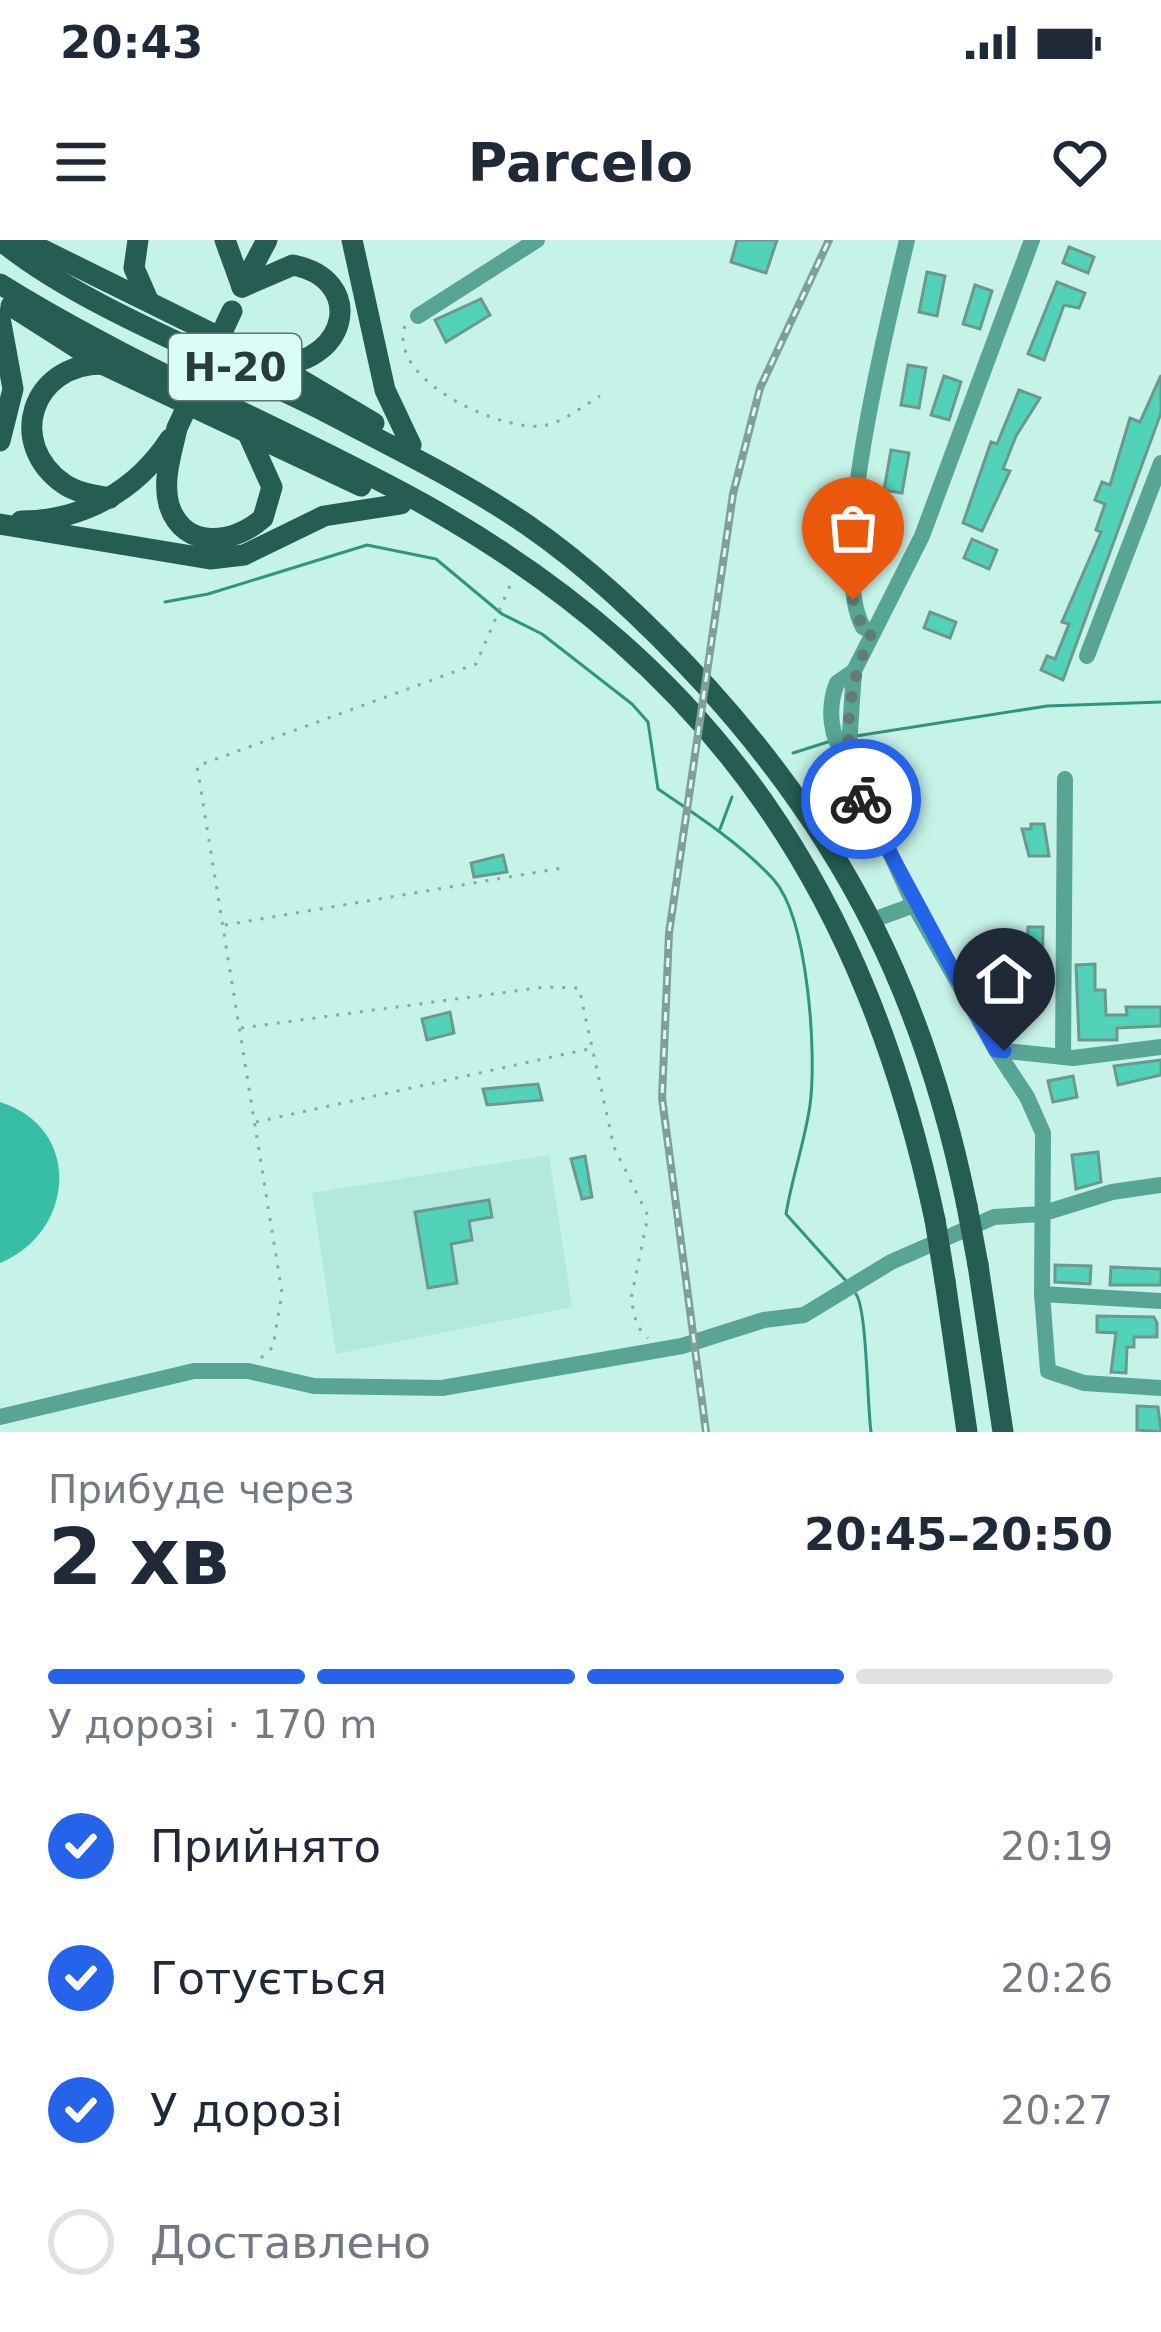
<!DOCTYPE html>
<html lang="uk">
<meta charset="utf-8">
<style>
:root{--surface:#fff;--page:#f6f6f7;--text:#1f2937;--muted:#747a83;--line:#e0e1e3;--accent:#2563eb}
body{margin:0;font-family:"DejaVu Sans",sans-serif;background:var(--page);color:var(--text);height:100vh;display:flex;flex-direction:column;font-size:45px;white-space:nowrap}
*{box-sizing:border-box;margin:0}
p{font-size:39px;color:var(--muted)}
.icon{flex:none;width:66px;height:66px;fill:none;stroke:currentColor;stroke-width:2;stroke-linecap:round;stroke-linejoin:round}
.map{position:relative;height:1192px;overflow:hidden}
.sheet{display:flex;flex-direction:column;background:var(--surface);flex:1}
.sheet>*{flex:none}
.pin{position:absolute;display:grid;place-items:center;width:102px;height:102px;color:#fff;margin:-123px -51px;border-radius:50% 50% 50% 0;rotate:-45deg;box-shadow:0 0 12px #0007}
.pin .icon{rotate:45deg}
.courier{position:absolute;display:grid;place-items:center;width:120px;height:120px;margin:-60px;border:9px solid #2563eb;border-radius:50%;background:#fff;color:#222;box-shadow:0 3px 15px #0007}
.headline em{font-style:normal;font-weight:700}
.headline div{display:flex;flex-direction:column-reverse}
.headline{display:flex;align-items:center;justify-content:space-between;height:204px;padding:0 48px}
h1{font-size:78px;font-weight:700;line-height:90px}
.bar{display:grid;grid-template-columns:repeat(4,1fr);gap:18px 12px;align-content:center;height:144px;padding:0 48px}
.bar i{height:15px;border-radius:9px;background:var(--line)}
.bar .current{background:var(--accent)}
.bar p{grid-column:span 4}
ol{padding:0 48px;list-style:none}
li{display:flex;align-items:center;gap:36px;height:132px}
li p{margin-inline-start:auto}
li .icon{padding:12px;border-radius:50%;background:var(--accent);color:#fff;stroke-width:4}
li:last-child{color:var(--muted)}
li i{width:66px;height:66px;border:6px solid var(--line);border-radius:50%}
.status{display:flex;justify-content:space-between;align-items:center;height:84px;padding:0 60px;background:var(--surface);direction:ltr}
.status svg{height:33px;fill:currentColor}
header{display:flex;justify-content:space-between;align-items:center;height:156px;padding:0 48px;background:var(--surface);font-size:54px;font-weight:700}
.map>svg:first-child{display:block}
.built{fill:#b2e9dc}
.forest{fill:#39bea6}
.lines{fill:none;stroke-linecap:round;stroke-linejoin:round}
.stream{stroke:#309482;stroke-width:3}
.building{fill:#53d2ba;stroke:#6d988e;stroke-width:3}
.path{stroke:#87a9a1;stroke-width:3;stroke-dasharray:3 9;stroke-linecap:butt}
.minor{stroke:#59a595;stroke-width:16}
.major{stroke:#265d52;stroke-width:21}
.rail-casing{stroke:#7f9f97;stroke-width:8}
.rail{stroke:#dafef5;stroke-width:3;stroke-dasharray:9;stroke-linecap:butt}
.major-bridge{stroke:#265d52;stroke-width:21}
.done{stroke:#617c76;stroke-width:12;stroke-dasharray:0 21.6}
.route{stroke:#2563eb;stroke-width:15}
.labels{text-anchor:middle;stroke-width:10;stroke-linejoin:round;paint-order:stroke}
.shield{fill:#dafef5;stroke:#5f7671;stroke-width:3}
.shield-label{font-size:39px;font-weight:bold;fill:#2a3c38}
</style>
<div class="status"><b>20:43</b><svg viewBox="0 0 49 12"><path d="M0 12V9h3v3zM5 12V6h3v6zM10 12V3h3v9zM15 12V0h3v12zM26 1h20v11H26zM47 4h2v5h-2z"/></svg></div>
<header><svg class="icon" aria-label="menu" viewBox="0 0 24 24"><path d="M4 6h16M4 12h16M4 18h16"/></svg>Parcelo<svg class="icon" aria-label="heart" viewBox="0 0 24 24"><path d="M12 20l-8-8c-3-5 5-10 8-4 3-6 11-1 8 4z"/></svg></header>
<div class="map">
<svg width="1161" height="1192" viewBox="0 0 1161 1192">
<rect width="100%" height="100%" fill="#c6f3e8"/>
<polygon class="built" points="549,915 572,1067 336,1114 312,953"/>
<path class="forest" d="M0,862C83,888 75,992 0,1023Z"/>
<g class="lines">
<g class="stream">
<path d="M165,362L208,354L367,305L436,319L502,374L542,394L632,464L648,482L658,549C698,576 741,604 774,640C808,679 817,814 810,865C805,901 792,937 786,974L847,1042"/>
<polyline points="856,496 1047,466 1161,462"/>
<polyline points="793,513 831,501"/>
<polyline points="720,589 732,557"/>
<path d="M856,1054C867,1070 867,1162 871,1192"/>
</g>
</g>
<g class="building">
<polygon points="737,0 777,0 766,33 731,22"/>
<polygon points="1069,7 1094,17 1088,33 1063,23"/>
<polygon points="927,32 945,36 937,76 919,72"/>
<polygon points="1057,42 1085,53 1079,68 1064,65 1044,120 1028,114"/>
<polygon points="975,45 992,51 980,89 963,84"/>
<polygon points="481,59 490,75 446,102 435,80"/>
<polygon points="908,125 926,128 919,168 901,165"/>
<polygon points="1161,135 1161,173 1063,440 1041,430 1047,416 1055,419 1069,384 1062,382 1101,292 1096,290 1105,264 1095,260 1102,242 1110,245 1130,178 1140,182"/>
<polygon points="944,136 961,142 949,180 931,175"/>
<polygon points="1019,150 1040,158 1016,196 1003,229 1010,231 982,291 963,283 991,202 997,204"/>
<polygon points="891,210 909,213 902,253 884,250"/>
<polygon points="972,299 997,310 989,329 964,318"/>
<polygon points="930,372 956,382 950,398 924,388"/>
<polygon points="1031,584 1044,584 1049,616 1029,616 1022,589 1031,589"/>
<polygon points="503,615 507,632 474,637 471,623"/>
<polygon points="1028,687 1043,687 1042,751 1026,751"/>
<polygon points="1095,724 1095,750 1105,750 1106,775 1127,775 1126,767 1161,767 1161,786 1117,788 1117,800 1079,800 1076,725"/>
<polygon points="450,772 454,793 427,800 422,779"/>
<polygon points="1161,820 1161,835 1118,845 1114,826"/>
<polygon points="1073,836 1077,857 1053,862 1048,841"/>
<polygon points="538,844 542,860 487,865 483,849"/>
<polygon points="1098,912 1101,942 1076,949 1072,915"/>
<polygon points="585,916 592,957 582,959 571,919"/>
<polygon points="489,960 492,977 469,981 472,1000 451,1004 457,1043 428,1048 415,972"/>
<polygon points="1055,1025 1091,1026 1090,1044 1055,1042"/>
<polygon points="1111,1027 1161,1029 1161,1045 1110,1045"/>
<polygon points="1097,1076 1154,1077 1157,1083 1157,1097 1134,1097 1134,1107 1127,1107 1126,1133 1111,1132 1116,1093 1097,1092"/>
<polygon points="1137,1166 1158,1167 1161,1192 1137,1190"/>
</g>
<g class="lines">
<g class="path">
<path d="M405,86C387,140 498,190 541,186C561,184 583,166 600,156"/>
<polyline points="225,685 568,627"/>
<polyline points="241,788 545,747 579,748 614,907 648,976 631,1059 637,1086 648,1098"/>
<polyline points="256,882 593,808"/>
<polyline points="261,1118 273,1107 282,1053 197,526 476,424 512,341"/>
</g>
<g class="minor">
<polyline points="418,76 537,0"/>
<path d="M872,392L863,387C826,321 889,78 907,0"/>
<polyline points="1087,416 1161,223"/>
<path d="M846,518C830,497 827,468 837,443L854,431"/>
<polyline points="914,665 848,521 854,431 922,296 1032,0"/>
<polyline points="873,680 914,665 996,810 1073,818 1161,807"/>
<polyline points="996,810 1027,857 1043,893 1042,1054 1048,1131 1084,1143 1161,1148"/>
<polyline points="1063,817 1065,539"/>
<polyline points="1042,1054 1161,1061"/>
<polyline points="0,1177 194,1131 248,1131 314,1146 442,1148 682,1106 764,1080 804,1075 891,1022 994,977 1041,974 1112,952 1161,945"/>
</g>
<g class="major">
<path d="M0,0C81,67 224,120 320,169C389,205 461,240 526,284C593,330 652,387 707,447C848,603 925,760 967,966"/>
<polyline points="23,0 276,125 374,183"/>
<polyline points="138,0 134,28 148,60"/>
<polyline points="225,0 242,47"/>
<polyline points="352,0 385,150 411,205"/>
<path d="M0,44C136,129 287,188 427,266C719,431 866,656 935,980"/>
<path d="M242,47L293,25C365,39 350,121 277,125"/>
<polyline points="242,47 267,0"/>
<polyline points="11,66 102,124 361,246"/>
<polyline points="0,78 13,149 0,201"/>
<path d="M102,124C31,124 6,204 64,244C77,253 94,255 110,258"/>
<path d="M177,188C172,212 162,240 169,265C184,311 234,304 263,278L272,247L249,196"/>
<path d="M21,281C83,281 137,250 170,199"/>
<polyline points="0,284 210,319 244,315 324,276 401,264"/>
<polyline points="978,1025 1003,1192"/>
<polyline points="945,1041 967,1192"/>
</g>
<g class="rail-casing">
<polyline id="rail" points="706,1192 662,858 669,693 733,254 760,148 829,0"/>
</g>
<use href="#rail" class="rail"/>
<g class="major-bridge">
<polyline points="177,188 232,71"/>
<polyline points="967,966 978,1025"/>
<polyline points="935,980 945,1041"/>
</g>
</g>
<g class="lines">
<path class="done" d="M853,360L862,387L872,392C848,445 839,504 861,559"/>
<polyline class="route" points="861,559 996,810 1004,811"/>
</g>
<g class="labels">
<rect class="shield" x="169" y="94" width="132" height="66" rx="9"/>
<g class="shield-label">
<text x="235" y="141">Н-20</text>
</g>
</g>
</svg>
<div class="pin" style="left:853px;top:360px;background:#ea580c"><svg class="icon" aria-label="bag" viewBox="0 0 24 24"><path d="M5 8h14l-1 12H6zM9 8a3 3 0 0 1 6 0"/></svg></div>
<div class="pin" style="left:1004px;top:811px;background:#1f2937"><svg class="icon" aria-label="home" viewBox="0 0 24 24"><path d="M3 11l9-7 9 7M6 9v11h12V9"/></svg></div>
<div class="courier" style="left:861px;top:559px"><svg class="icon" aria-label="bike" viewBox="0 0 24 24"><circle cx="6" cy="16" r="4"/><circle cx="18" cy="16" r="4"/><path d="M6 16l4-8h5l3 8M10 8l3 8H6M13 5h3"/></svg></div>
</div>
<section class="sheet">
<div class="headline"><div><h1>2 хв</h1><p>Прибуде через</p></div><em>20:45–20:50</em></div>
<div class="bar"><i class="current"></i><i class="current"></i><i class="current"></i><i></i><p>У дорозі · 170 m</p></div>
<ol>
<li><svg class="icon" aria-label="check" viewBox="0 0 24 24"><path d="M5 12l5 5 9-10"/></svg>Прийнято<p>20:19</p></li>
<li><svg class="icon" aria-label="check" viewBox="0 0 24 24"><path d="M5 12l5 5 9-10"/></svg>Готується<p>20:26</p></li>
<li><svg class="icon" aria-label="check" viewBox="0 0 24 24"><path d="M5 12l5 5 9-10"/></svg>У дорозі<p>20:27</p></li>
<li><i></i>Доставлено</li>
</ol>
</section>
